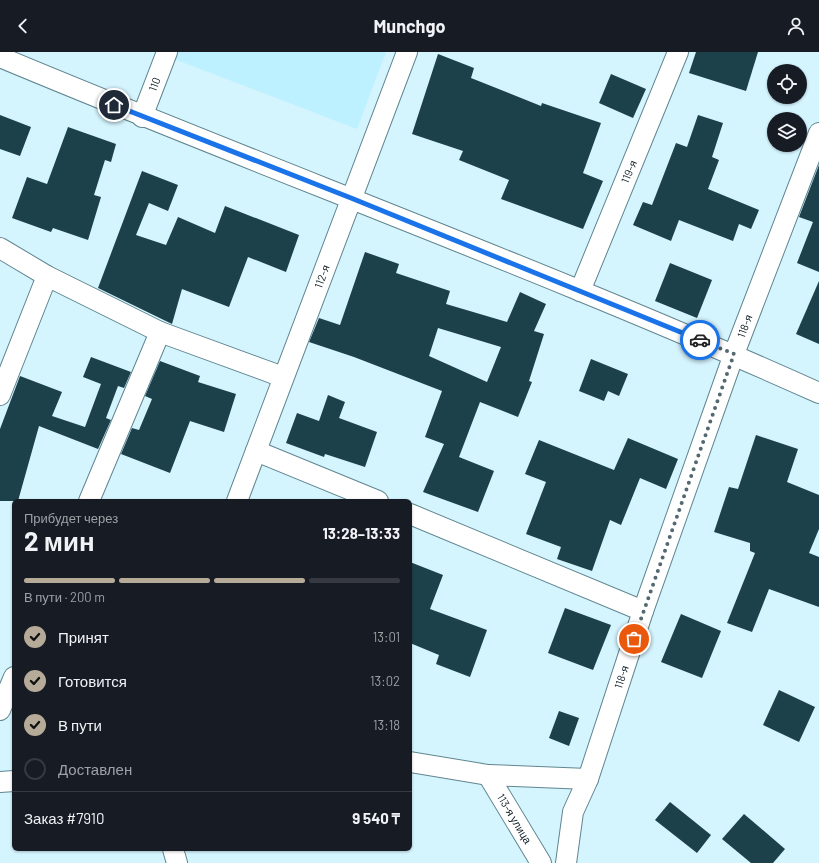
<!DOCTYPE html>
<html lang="ru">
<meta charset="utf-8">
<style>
:root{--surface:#171b24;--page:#20242c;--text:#f1f3f6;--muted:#9ea1a6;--line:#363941;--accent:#b6aa98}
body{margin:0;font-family:Barlow,sans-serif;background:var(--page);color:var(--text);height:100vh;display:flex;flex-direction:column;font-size:15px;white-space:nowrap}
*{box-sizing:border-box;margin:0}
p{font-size:13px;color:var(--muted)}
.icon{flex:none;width:22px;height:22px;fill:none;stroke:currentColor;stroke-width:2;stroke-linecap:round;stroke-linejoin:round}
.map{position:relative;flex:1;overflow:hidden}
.drawer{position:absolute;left:12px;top:447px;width:400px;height:352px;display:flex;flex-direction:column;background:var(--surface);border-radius:6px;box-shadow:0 1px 3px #0004}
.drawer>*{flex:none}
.buttons{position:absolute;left:767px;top:12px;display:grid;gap:8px}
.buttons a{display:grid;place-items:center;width:40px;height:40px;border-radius:50%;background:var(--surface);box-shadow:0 1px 3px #0004;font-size:20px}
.pin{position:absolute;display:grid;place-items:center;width:34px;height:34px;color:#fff;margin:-17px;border:2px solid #fff;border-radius:50%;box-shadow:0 1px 4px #0007}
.courier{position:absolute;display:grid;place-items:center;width:40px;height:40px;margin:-20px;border:3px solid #1a73e8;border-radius:50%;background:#fff;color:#222;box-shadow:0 1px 5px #0007}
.overview em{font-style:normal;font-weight:700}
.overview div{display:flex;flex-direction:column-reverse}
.overview{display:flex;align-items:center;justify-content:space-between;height:68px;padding:0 12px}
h1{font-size:26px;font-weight:700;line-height:30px}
.bar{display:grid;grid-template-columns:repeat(4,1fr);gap:6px 4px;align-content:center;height:48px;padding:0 12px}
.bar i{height:5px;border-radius:3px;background:var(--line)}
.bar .on{background:var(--accent)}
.bar p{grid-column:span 4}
.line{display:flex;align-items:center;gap:10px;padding:0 12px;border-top:1px solid var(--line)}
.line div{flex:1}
ol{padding:0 12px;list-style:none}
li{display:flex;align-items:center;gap:12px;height:44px}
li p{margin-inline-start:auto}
li .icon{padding:4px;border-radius:50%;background:var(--accent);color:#111;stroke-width:4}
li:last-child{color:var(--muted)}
li i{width:22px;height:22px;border:2px solid var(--line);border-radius:50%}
header{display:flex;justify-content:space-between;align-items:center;height:52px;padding:0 12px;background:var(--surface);font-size:18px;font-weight:700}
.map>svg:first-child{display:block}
.built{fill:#bef1ff}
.building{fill:#1d414b;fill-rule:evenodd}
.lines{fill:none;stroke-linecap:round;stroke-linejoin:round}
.street-casing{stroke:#608690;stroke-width:22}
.street{stroke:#fff;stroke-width:20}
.done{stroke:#53686f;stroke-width:4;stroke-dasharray:0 7.2}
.route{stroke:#1a73e8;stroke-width:5}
.labels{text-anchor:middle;stroke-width:4;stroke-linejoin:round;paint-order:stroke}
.street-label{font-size:11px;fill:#0e1d22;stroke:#d4f4fe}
</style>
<header><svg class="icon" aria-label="back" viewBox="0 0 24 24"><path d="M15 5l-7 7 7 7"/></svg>Munchgo<svg class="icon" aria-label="person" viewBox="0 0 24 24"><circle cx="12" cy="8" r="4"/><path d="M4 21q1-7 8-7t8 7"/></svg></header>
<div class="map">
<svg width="819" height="811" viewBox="0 0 819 811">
<rect width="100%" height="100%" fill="#d4f4fe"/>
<polygon class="built" points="176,0 386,0 357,77 174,7"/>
<g class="building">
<polygon points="696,0 758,0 746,39 689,21"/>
<polygon points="438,2 474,16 471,26 541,54 542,51 601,71 583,121 603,129 583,177 501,147 509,128 459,108 463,99 412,82"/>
<polygon points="611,22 646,37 633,66 599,51"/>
<polygon points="0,63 31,75 20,104 0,97"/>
<polygon points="698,63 723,71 712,105 719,108 708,137 759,158 751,177 739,172 733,189 679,168 671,189 633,173 643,150 652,153 676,91 687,95"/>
<polygon points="68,75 116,92 111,110 105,108 94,143 101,145 88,188 53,176 51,180 12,166 27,125 47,132"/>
<polygon points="819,113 819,220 797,211 813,170 799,165"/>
<polygon points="142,119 178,133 168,159 149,151 136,183 166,193 178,165 215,181 225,154 299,183 286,220 248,205 229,255 182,237 172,272 98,236"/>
<path d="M365,200L399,212L396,221L450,239L446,252L507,270L520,240L546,252L534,279L544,282L529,329L532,330L518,365L480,350L459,405L494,419L478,460L423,440L444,392L425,385L442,339L354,305L309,290L319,266L340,273ZM438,276L501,295L487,330L429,304Z"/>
<polygon points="670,211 712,228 697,266 655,249"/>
<polygon points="819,229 819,292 796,282"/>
<polygon points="91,305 131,320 124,336 118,334 106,366 111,368 98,397 39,374 18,449 0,449 0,377 20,324 62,340 52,364 85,375 101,332 83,325"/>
<polygon points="591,307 628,322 619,344 608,339 604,349 579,339"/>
<polygon points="160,309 200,324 198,330 236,342 224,380 190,369 170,421 121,402 132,376 139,378 152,347 145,344"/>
<polygon points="328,343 345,350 339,366 377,380 365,415 325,402 324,405 286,391 297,361 319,369"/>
<polygon points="756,383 798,397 787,430 819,443 819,477 809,501 819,505 819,555 769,537 752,580 727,571 755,501 750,499 750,491 714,480 729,435 738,437"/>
<polygon points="628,386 678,407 666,437 640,426 621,473 610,468 592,519 557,507 561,495 526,482 546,430 525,422 539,388 614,418"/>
<polygon points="410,510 443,523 430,557 487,578 470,625 436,612 439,603 410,591"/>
<polygon points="565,556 611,573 593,618 548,601"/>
<polygon points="681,562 721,579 702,626 661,610"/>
<polygon points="779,638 815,655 799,690 763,673"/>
<polygon points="559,659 579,666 569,694 549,686"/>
<polygon points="670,750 711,783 697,801 655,768"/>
<polygon points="744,762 785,797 773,811 751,811 722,787"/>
</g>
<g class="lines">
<g class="street-casing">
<g id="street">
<path d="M0,5C272,119 550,220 819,341"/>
<path id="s1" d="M142,65L167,0"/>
<polyline points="0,196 47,224 160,280 283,325"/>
<path id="s2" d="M580,239L678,0"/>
<polyline points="0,343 47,224"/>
<polyline points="256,399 378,449"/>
<polyline points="89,449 160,280"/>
<path id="s3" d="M237,449L407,0"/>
<polyline points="410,462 643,559"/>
<polyline points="0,658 14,625"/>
<polyline points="410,710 488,723 588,727"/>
<path id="s4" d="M488,723L541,811"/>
<polyline points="0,730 14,729"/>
<polyline points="173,797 177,811"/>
<path id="s5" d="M566,811L573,760L588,727L643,559L734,302L819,81"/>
</g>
</g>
<use href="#street" class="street"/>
</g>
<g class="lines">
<polyline class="done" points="634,587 734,302 700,288"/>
<polyline class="route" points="114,53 351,146 700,288"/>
</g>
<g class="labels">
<g class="street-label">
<text dy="4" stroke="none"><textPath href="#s1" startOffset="35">110</textPath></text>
<text dy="4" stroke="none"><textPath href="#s2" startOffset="129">119-я</textPath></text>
<text dy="4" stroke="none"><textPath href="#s3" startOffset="240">112-я</textPath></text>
<text dy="4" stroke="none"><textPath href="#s5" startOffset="567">118-я</textPath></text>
<text dy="4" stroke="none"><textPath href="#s5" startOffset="195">118-я</textPath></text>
<text dy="4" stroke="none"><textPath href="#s4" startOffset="51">113-я улица</textPath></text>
</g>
</g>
</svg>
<div class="buttons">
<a><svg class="icon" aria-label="locate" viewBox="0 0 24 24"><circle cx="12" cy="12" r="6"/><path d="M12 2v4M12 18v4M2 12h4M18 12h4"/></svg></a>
<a><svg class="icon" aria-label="layers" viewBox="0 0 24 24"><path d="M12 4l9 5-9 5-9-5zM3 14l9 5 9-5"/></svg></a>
</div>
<div class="pin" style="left:634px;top:587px;background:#ea580c"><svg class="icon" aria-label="bag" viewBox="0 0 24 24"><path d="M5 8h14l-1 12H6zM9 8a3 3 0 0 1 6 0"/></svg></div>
<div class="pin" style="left:114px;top:53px;background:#1f2937"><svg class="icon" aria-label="home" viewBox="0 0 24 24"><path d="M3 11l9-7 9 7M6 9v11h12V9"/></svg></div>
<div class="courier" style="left:700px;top:288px"><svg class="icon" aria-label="car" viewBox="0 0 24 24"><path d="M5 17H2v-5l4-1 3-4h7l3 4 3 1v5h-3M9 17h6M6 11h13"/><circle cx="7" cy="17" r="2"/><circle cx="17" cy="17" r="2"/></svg></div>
<section class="drawer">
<div class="overview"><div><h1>2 мин</h1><p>Прибудет через</p></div><em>13:28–13:33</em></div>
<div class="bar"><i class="on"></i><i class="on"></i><i class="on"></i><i></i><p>В пути · 200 m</p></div>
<ol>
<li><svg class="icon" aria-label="check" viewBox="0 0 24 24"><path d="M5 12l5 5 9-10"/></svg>Принят<p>13:01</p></li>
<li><svg class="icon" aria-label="check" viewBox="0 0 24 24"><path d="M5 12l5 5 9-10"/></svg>Готовится<p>13:02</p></li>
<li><svg class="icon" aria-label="check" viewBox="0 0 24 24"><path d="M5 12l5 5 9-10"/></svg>В пути<p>13:18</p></li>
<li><i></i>Доставлен</li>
</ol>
<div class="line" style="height:52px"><div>Заказ #7910</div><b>9 540 ₸</b></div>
</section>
</div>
